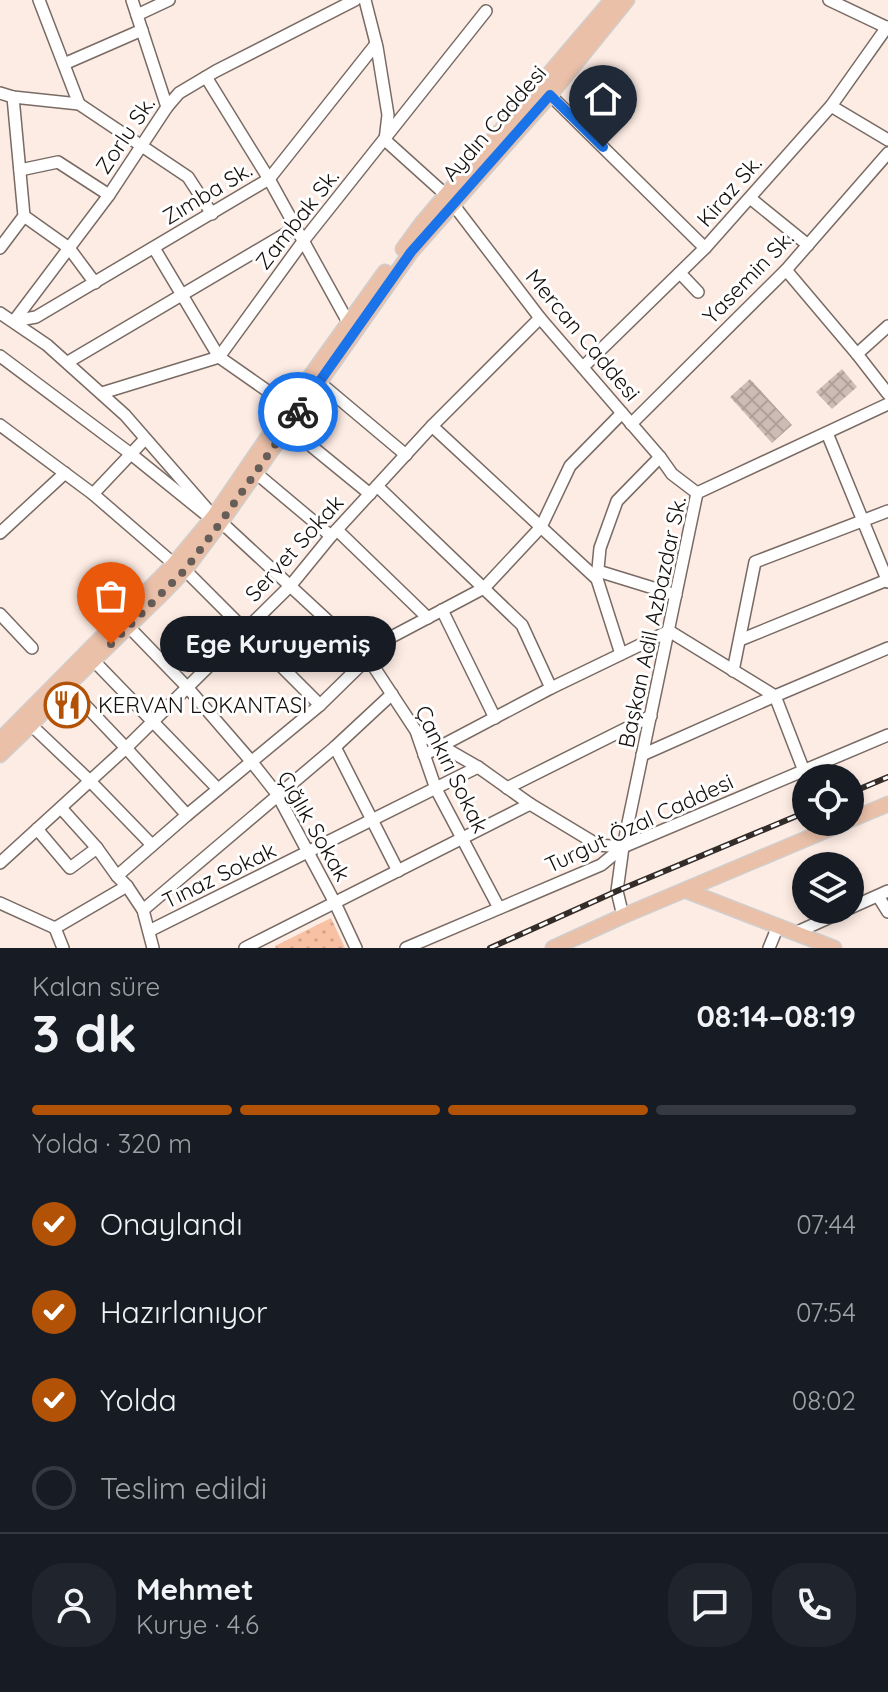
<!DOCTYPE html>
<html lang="tr">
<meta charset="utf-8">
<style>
:root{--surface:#171b24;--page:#20242c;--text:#f1f3f6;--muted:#9ea1a6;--line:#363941;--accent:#b15206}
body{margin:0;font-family:Quicksand,sans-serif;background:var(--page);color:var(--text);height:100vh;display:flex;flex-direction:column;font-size:30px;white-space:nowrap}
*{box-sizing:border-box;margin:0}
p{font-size:26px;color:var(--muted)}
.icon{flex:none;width:44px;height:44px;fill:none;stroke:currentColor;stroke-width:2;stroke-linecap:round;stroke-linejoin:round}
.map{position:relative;height:948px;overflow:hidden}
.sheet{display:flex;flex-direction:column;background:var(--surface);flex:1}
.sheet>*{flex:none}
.fabs{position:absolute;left:792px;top:764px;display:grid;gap:16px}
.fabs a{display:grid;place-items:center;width:72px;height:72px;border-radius:50%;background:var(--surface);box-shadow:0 4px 12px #0003;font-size:40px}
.pin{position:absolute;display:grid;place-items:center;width:68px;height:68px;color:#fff;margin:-82px -34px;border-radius:50% 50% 50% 0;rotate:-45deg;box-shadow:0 0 8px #0007}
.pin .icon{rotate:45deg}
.courier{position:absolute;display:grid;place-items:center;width:80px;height:80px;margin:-40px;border:6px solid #1a73e8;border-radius:50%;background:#fff;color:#222;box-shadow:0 2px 10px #0007}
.bubble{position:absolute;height:56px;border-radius:28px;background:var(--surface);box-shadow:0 4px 12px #0003;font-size:26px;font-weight:800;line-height:56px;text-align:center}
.head em{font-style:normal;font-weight:800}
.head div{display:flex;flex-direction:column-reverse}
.head{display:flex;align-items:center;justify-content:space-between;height:136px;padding:0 32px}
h1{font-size:52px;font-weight:800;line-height:60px}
.bar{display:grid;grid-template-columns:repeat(4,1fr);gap:12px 8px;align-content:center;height:96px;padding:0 32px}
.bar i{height:10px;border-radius:6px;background:var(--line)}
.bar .active{background:var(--accent)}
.bar p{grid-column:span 4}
.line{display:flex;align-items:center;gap:20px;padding:0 32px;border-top:2px solid var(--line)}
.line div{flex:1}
.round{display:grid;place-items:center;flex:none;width:84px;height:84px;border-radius:32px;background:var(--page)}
ol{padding:0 32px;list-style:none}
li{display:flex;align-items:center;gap:24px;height:88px}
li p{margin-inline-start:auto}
li .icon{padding:8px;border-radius:50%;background:var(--accent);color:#fff;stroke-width:4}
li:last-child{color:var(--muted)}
li i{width:44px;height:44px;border:4px solid var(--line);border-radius:50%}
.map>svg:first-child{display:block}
.grass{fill:url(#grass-dots)}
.building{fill:url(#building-cross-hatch)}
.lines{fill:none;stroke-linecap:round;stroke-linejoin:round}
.minor-casing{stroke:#796b64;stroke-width:14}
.major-casing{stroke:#d0cfce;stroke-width:17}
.minor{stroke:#fff;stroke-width:11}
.major{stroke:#eac0a9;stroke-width:14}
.rail-casing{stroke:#332c28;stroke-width:6}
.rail{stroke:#fff;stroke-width:3;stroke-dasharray:9;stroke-linecap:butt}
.done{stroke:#665c58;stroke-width:8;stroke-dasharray:0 14.4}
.route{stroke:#1a73e8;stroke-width:10}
.labels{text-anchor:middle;stroke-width:6;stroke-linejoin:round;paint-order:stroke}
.street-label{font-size:22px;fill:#140f0c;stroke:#fff}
.poi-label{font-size:22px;fill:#140f0c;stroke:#fff;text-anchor:start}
</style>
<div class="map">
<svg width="888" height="948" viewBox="0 0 888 948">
<defs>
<pattern id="grass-dots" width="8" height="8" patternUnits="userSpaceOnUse" patternTransform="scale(2)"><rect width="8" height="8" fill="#f8c1a4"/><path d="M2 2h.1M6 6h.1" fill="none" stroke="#d4a58c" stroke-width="1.8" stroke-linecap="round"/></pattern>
<pattern id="building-cross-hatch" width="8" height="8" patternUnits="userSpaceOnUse" patternTransform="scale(2)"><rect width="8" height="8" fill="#ccbcb4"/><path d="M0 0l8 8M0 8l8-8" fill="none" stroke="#aea09a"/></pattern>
</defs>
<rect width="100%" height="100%" fill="#fdece4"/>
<polygon class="grass" points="331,918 345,948 276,948 275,946"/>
<g class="building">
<polygon points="842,369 857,387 832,409 816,392"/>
<polygon points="750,379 792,425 772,443 730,397"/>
</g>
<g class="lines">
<g class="minor-casing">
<g id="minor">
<polyline points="39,0 79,104"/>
<polyline points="132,0 167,107"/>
<polyline points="365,0 377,47 388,115 385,140 446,195 540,318 660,457 672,474 697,493"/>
<polyline points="829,0 888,28"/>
<polyline points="137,15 169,0"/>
<polyline points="64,64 142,30"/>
<polyline points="206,77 269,179 348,322"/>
<polyline points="0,93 13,97 79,104 188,177 212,214"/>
<polyline points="550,95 705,248"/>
<polyline points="831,106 888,140"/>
<polyline points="20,170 58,162 109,195"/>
<polyline points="750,198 808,245"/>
<polyline points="24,216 69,248 95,283"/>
<polyline points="0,248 24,216 13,97"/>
<polyline points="154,248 219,357 289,406"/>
<polyline points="786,270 857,354 888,394"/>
<polyline points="680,273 698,292"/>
<polyline points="0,313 47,345 125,415 208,510"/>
<polyline points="14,321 109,195 167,107 179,93 216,71 355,0"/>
<polyline points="14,321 36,317 269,179 376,44"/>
<polyline points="857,354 888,326"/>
<polyline points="0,356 131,454 204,513 214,516 221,522 368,658 416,731 436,789 499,908"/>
<polyline points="68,362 297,227"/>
<polyline points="583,367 705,248 831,106 887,27"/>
<polyline points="319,382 406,455"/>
<polyline points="102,393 219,357 304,240 486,11"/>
<polyline points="631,424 786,270 888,153"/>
<polyline points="0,425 93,494 174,564"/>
<polyline points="432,426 597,579"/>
<polyline points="288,427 370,494"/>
<polyline points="827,433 888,582"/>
<polyline points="256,473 331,536"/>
<polyline points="377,486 522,625 551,688"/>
<polyline points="93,494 145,439"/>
<polyline points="337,530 428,618"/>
<polyline points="0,533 65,473"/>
<polyline points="185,570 320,705"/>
<polyline points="598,571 676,595"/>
<polyline points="442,610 495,718"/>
<polyline points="0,614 32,648"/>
<polyline points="128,626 187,687 251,761 277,794 335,903 356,948"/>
<polyline points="740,640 887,580"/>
<polyline points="363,652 484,588 541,527 570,466 622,413"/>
<polyline points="621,654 597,579 600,548 617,501 660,457"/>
<polyline points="94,661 218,789"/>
<polyline points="733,671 755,562 888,511"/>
<polyline points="67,686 126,748 187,815"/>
<polyline points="31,725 89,780 152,845"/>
<polyline points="417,732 478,767 530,804 598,845 623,847"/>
<polyline points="335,747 398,871"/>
<polyline points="424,755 551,688 669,631 775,696 804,771"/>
<polyline points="642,755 775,696 888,648"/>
<polyline points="507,788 651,716"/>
<polyline points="61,808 97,848 117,876 127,886 143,910 153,948"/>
<polyline points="37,829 70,868 97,848"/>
<polyline points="0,863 126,748 291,585 331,536 432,426 540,318"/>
<polyline points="117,876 187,815 320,705 368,658"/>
<polyline points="878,896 888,912"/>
<polyline points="0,903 55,928 127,886"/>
<polyline points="850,908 888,891"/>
<polyline points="143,910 335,747 392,694"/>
<polyline points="623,916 617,891 623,847 697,493 888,404"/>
<polyline points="55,928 63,948"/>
<polyline points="149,931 478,767"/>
<polyline points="795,933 846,910"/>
<polyline points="245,948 530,804"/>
<polyline points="406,948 601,865 623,847 888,735"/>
<polyline points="769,948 778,926"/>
</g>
</g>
<g class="major-casing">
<g id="major">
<polyline points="403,249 422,223 612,0"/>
<polyline points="0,740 174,564 214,516 289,406 385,272"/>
<polyline points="0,755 31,725 67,686 164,592 185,570 221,522 411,252 550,95 627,0"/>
<polyline points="850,820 888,804"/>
<polyline points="687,891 834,948"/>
<polyline points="553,948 623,916 846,822"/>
</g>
</g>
<use href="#minor" class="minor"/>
<use href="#major" class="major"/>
<g class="rail-casing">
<g id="rail">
<polyline points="850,793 888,777"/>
<polyline points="490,948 617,891 806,812"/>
</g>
</g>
<use href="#rail" class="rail"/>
</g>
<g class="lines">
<polyline class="done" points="111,644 185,570 221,522 298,412"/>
<polyline class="route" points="298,412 411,252 550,95 603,147"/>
</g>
<defs>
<g id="restaurant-ring" transform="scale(2.3)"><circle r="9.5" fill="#fff" stroke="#b15206" stroke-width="1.5"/><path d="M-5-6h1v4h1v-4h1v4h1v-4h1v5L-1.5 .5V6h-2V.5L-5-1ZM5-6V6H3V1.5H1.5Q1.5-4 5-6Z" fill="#b15206"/></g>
</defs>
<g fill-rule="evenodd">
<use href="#restaurant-ring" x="67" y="705"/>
</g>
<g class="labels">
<g class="street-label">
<text transform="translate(494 123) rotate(-49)" y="8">Aydın Caddesi</text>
<text transform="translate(125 135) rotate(-56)" y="8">Zorlu Sk.</text>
<text transform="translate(729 191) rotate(-49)" y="8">Kiraz Sk.</text>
<text transform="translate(207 193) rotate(-31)" y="8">Zımba Sk.</text>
<text transform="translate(297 219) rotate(-52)" y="8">Zambak Sk.</text>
<text transform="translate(748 277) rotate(-46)" y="8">Yasemin Sk.</text>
<text transform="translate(583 335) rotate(50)" y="8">Mercan Caddesi</text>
<text transform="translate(294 548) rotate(-48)" y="8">Servet Sokak</text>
<text transform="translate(652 622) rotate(-78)" y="8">Başkan Adil Azbazdar Sk.</text>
<text transform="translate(452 769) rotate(64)" y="8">Çankırı Sokak</text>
<text transform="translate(639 823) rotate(-25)" y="8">Turgut Özal Caddesi</text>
<text transform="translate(314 826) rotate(60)" y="8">Çığlık Sokak</text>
<text transform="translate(219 875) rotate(-26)" y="8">Tınaz Sokak</text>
</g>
<g class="poi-label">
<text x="98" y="713">KERVAN LOKANTASI</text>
</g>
</g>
</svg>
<div class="fabs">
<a><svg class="icon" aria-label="locate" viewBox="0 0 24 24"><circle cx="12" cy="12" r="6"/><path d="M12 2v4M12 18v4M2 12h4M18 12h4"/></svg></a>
<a><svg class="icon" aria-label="layers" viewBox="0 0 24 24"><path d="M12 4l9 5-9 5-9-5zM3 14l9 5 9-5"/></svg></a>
</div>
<div class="pin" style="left:111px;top:644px;background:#ea580c"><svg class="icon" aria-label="bag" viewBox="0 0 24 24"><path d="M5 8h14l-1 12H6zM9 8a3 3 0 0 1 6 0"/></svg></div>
<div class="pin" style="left:603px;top:147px;background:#1f2937"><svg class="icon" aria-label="home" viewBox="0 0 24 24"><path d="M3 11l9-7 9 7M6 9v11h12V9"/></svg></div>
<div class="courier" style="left:298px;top:412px"><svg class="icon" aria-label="bike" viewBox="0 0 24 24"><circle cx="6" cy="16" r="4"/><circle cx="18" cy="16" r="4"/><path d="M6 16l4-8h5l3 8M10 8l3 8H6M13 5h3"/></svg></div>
<div class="bubble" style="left:160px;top:616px;width:236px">Ege Kuruyemiş</div>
</div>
<section class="sheet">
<div class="head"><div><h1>3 dk</h1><p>Kalan süre</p></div><em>08:14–08:19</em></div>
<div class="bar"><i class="active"></i><i class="active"></i><i class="active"></i><i></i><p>Yolda · 320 m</p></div>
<ol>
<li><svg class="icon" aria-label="check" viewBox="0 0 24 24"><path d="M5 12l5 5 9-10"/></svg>Onaylandı<p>07:44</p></li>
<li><svg class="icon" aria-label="check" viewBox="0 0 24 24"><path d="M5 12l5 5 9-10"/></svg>Hazırlanıyor<p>07:54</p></li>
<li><svg class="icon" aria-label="check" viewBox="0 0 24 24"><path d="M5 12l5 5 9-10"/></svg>Yolda<p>08:02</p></li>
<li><i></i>Teslim edildi</li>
</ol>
<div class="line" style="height:144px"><a class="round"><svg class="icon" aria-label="person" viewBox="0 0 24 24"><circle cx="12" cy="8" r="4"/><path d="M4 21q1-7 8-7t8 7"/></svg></a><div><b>Mehmet</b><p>Kurye · 4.6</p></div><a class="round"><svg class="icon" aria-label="chat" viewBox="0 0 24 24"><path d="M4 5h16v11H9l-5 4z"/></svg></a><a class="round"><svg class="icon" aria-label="phone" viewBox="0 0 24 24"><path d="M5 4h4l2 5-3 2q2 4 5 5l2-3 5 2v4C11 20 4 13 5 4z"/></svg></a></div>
</section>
